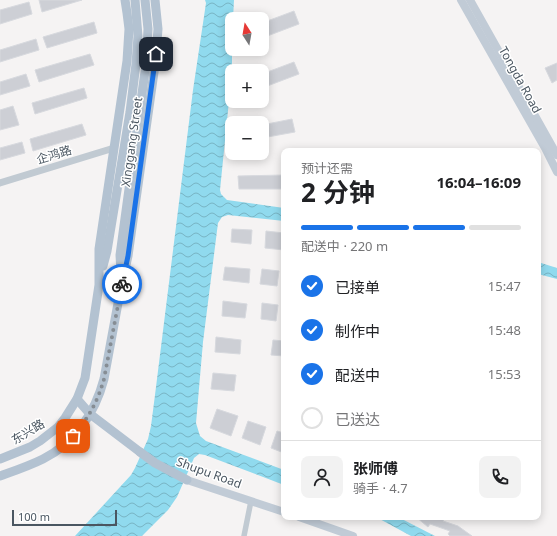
<!DOCTYPE html>
<html lang="zh">
<meta charset="utf-8">
<style>
:root{--surface:#fff;--page:#f2f2f2;--text:#202124;--muted:#757577;--line:#e0e0e0;--accent:#1a73e8}
body{margin:0;font-family:"Noto Sans","Noto Sans SC",sans-serif;background:var(--page);color:var(--text);height:100vh;display:flex;flex-direction:column;font-size:15px;white-space:nowrap}
*{box-sizing:border-box;margin:0}
p{font-size:13px;color:var(--muted)}
.icon{flex:none;width:22px;height:22px;fill:none;stroke:currentColor;stroke-width:2;stroke-linecap:round;stroke-linejoin:round}
.map{position:relative;flex:1;overflow:hidden}
.sheet{position:absolute;left:281px;top:148px;width:260px;height:372px;display:flex;flex-direction:column;background:var(--surface);border-radius:8px;box-shadow:0 2px 10px #0003}
.sheet>*{flex:none}
.needle{width:26px;rotate:349deg}
.buttons{position:absolute;left:225px;top:12px;display:grid;gap:8px}
.buttons a{display:grid;place-items:center;width:44px;height:44px;border-radius:8px;background:var(--surface);box-shadow:0 2px 10px #0003;font-size:20px}
.scale{position:absolute;left:12px;bottom:10px;width:105px;box-sizing:border-box;padding-left:4px;border:2px solid #4a5661;border-top:0;font-size:11px;line-height:14px;white-space:nowrap;color:#4a5661;-webkit-text-stroke:3px #fff;paint-order:stroke}
.pin{position:absolute;display:grid;place-items:center;width:34px;height:34px;color:#fff;margin:-17px;border-radius:8px;box-shadow:0 2px 6px #0006}
.courier{position:absolute;display:grid;place-items:center;width:40px;height:40px;margin:-20px;border:3px solid #1a73e8;border-radius:50%;background:#fff;color:#222;box-shadow:0 1px 5px #0007}
.head em{font-style:normal;font-weight:700}
.head div{display:flex;flex-direction:column-reverse}
.head{display:flex;align-items:center;justify-content:space-between;height:68px;padding:0 20px}
h1{font-size:26px;font-weight:700;line-height:30px}
.bar{display:grid;grid-template-columns:repeat(4,1fr);gap:6px 4px;align-content:center;height:48px;padding:0 20px}
.bar i{height:5px;border-radius:3px;background:var(--line)}
.bar .selected{background:var(--accent)}
.bar p{grid-column:span 4}
.line{display:flex;align-items:center;gap:10px;padding:0 20px;border-top:1px solid var(--line)}
.line div{flex:1}
.round{display:grid;place-items:center;flex:none;width:42px;height:42px;border-radius:8px;background:var(--page)}
ol{padding:0 20px;list-style:none}
li{display:flex;align-items:center;gap:12px;height:44px}
li p{margin-inline-start:auto}
li .icon{padding:4px;border-radius:50%;background:var(--accent);color:#fff;stroke-width:4}
li:last-child{color:var(--muted)}
li i{width:22px;height:22px;border:2px solid var(--line);border-radius:50%}
.map>svg:first-child{display:block}
.water{fill:url(#water-waves)}
.building{fill:#cdcfd5;stroke:#d7d9de}
.lines{fill:none;stroke-linecap:round;stroke-linejoin:round}
.minor{stroke:#c1cad2;stroke-width:5.5}
.tertiary{stroke:#c1cad2;stroke-width:7}
.secondary{stroke:#c1cbd6;stroke-width:8}
.primary{stroke:#b3c2d1;stroke-width:9}
.primary-bridge{stroke:#b3c2d1;stroke-width:9}
.done{stroke:#868d94;stroke-width:4;stroke-dasharray:0 7.2}
.route{stroke:#1a73e8;stroke-width:5}
.labels{text-anchor:middle;stroke-width:3;stroke-linejoin:round;paint-order:stroke}
.street-label{font-size:12px;fill:#4a5661;stroke:#fff}
</style>
<div class="map">
<svg width="557" height="536" viewBox="0 0 557 536">
<defs>
<pattern id="water-waves" width="16" height="10" patternUnits="userSpaceOnUse"><rect width="16" height="10" fill="#90daee"/><path d="M0 5q4-4 8 0t8 0" fill="none" stroke="#78b4c4"/></pattern>
</defs>
<rect width="100%" height="100%" fill="#f5f3f3"/>
<g class="water">
<polygon points="205,0 234,0 233,19 232,19 232,71 220,190 221,194 227,200 284,208 284,221 228,215 222,217 218,223 203,342 196,423 200,436 206,441 284,470 284,485 205,455 199,454 194,458 177,497 168,510 142,536 75,536 131,475 135,468 148,439 151,426 155,395 193,90 206,3"/>
<polygon points="538,262 557,268 557,279 538,274"/>
<polygon points="376,517 398,517 435,536 411,536"/>
</g>
<g class="building">
<polygon points="39,0 82,0 42,12"/>
<polygon points="29,2 32,14 0,24 0,10"/>
<polygon points="294,11 299,24 262,38 262,23"/>
<polygon points="94,22 97,33 47,48 43,37"/>
<polygon points="36,39 39,50 0,62 0,50"/>
<polygon points="90,54 94,65 39,82 35,70"/>
<polygon points="294,62 299,74 262,88 262,74"/>
<polygon points="557,63 557,80 552,83 545,68"/>
<polygon points="26,74 30,86 0,95 0,82"/>
<polygon points="84,88 87,98 35,114 32,103"/>
<polygon points="13,106 19,125 0,130 0,110"/>
<polygon points="292,119 295,132 262,138 262,125"/>
<polygon points="82,124 86,135 33,151 30,139"/>
<polygon points="22,142 25,153 0,160 0,148"/>
<polygon points="284,175 284,189 239,189 238,176"/>
<polygon points="232,229 252,230 251,244 231,242"/>
<polygon points="266,231 284,233 284,250 265,248"/>
<polygon points="225,267 250,269 249,283 223,280"/>
<polygon points="262,269 279,271 277,286 260,284"/>
<polygon points="223,301 247,304 245,318 222,316"/>
<polygon points="262,303 278,305 276,321 261,319"/>
<polygon points="216,337 241,340 240,354 215,352"/>
<polygon points="273,340 284,341 284,356 271,355"/>
<polygon points="213,373 236,375 234,391 211,389"/>
<polygon points="217,409 238,416 231,436 210,428"/>
<polygon points="248,421 266,427 260,445 242,438"/>
<polygon points="277,431 284,433 284,453 271,448"/>
<polygon points="416,517 445,517 443,521 458,526 472,536 450,536 448,534 450,531 430,524 428,527"/>
</g>
<g class="lines">
<polyline class="minor" points="244,536 251,501"/>
<polyline class="tertiary" points="0,183 114,148"/>
<g class="secondary">
<polyline points="461,0 545,148 557,172"/>
<polyline points="470,0 557,155"/>
<polyline points="187,480 284,512"/>
<polyline points="299,517 353,536"/>
</g>
<g class="primary">
<polyline points="103,266 107,251 130,112 136,64 138,36 135,0"/>
<polyline points="121,273 120,255 146,64 148,29 145,0"/>
<polyline points="77,399 90,414 140,452"/>
<polyline points="0,459 30,447 40,441 58,427 65,418 77,399 85,378 99,285 99,249 127,61 129,29 127,13 125,0"/>
<path d="M0,476C14,471 29,466 43,459C75,443 95,413 104,379L121,287L128,256L155,65L158,29L155,0"/>
</g>
<polyline class="primary-bridge" points="140,452 155,463 187,480"/>
</g>
<g class="lines">
<path class="done" d="M73,436C88,419 98,401 104,379L122,284"/>
<polyline class="route" points="122,284 128,256 156,54"/>
</g>
<g class="labels">
<g class="street-label">
<text transform="translate(520 80) rotate(61)" y="4">Tongda Road</text>
<text transform="translate(132 142) rotate(-82)" y="4">Xinggang Street</text>
<text transform="translate(54 155) rotate(-17)" y="4">企鸿路</text>
<text transform="translate(28 432) rotate(-31)" y="4">东兴路</text>
<text transform="translate(209 473) rotate(20)" y="4">Shupu Road</text>
</g>
</g>
</svg>
<div class="buttons">
<a><svg class="needle" viewBox="-14 -14 28 28"><path d="M0-13l5 13h-10z" fill="#e53935"/><path d="M0 13l5-13h-10z" fill="#757577"/></svg></a>
<a>+</a>
<a>−</a>
</div>
<div class="scale">100 m</div>
<div class="pin" style="left:73px;top:436px;background:#ea580c"><svg class="icon" aria-label="bag" viewBox="0 0 24 24"><path d="M5 8h14l-1 12H6zM9 8a3 3 0 0 1 6 0"/></svg></div>
<div class="pin" style="left:156px;top:54px;background:#1f2937"><svg class="icon" aria-label="home" viewBox="0 0 24 24"><path d="M3 11l9-7 9 7M6 9v11h12V9"/></svg></div>
<div class="courier" style="left:122px;top:284px"><svg class="icon" aria-label="bike" viewBox="0 0 24 24"><circle cx="6" cy="16" r="4"/><circle cx="18" cy="16" r="4"/><path d="M6 16l4-8h5l3 8M10 8l3 8H6M13 5h3"/></svg></div>
<section class="sheet">
<div class="head"><div><h1>2 分钟</h1><p>预计还需</p></div><em>16:04–16:09</em></div>
<div class="bar"><i class="selected"></i><i class="selected"></i><i class="selected"></i><i></i><p>配送中 · 220 m</p></div>
<ol>
<li><svg class="icon" aria-label="check" viewBox="0 0 24 24"><path d="M5 12l5 5 9-10"/></svg>已接单<p>15:47</p></li>
<li><svg class="icon" aria-label="check" viewBox="0 0 24 24"><path d="M5 12l5 5 9-10"/></svg>制作中<p>15:48</p></li>
<li><svg class="icon" aria-label="check" viewBox="0 0 24 24"><path d="M5 12l5 5 9-10"/></svg>配送中<p>15:53</p></li>
<li><i></i>已送达</li>
</ol>
<div class="line" style="height:72px"><a class="round"><svg class="icon" aria-label="person" viewBox="0 0 24 24"><circle cx="12" cy="8" r="4"/><path d="M4 21q1-7 8-7t8 7"/></svg></a><div><b>张师傅</b><p>骑手 · 4.7</p></div><a class="round"><svg class="icon" aria-label="phone" viewBox="0 0 24 24"><path d="M5 4h4l2 5-3 2q2 4 5 5l2-3 5 2v4C11 20 4 13 5 4z"/></svg></a></div>
</section>
</div>
